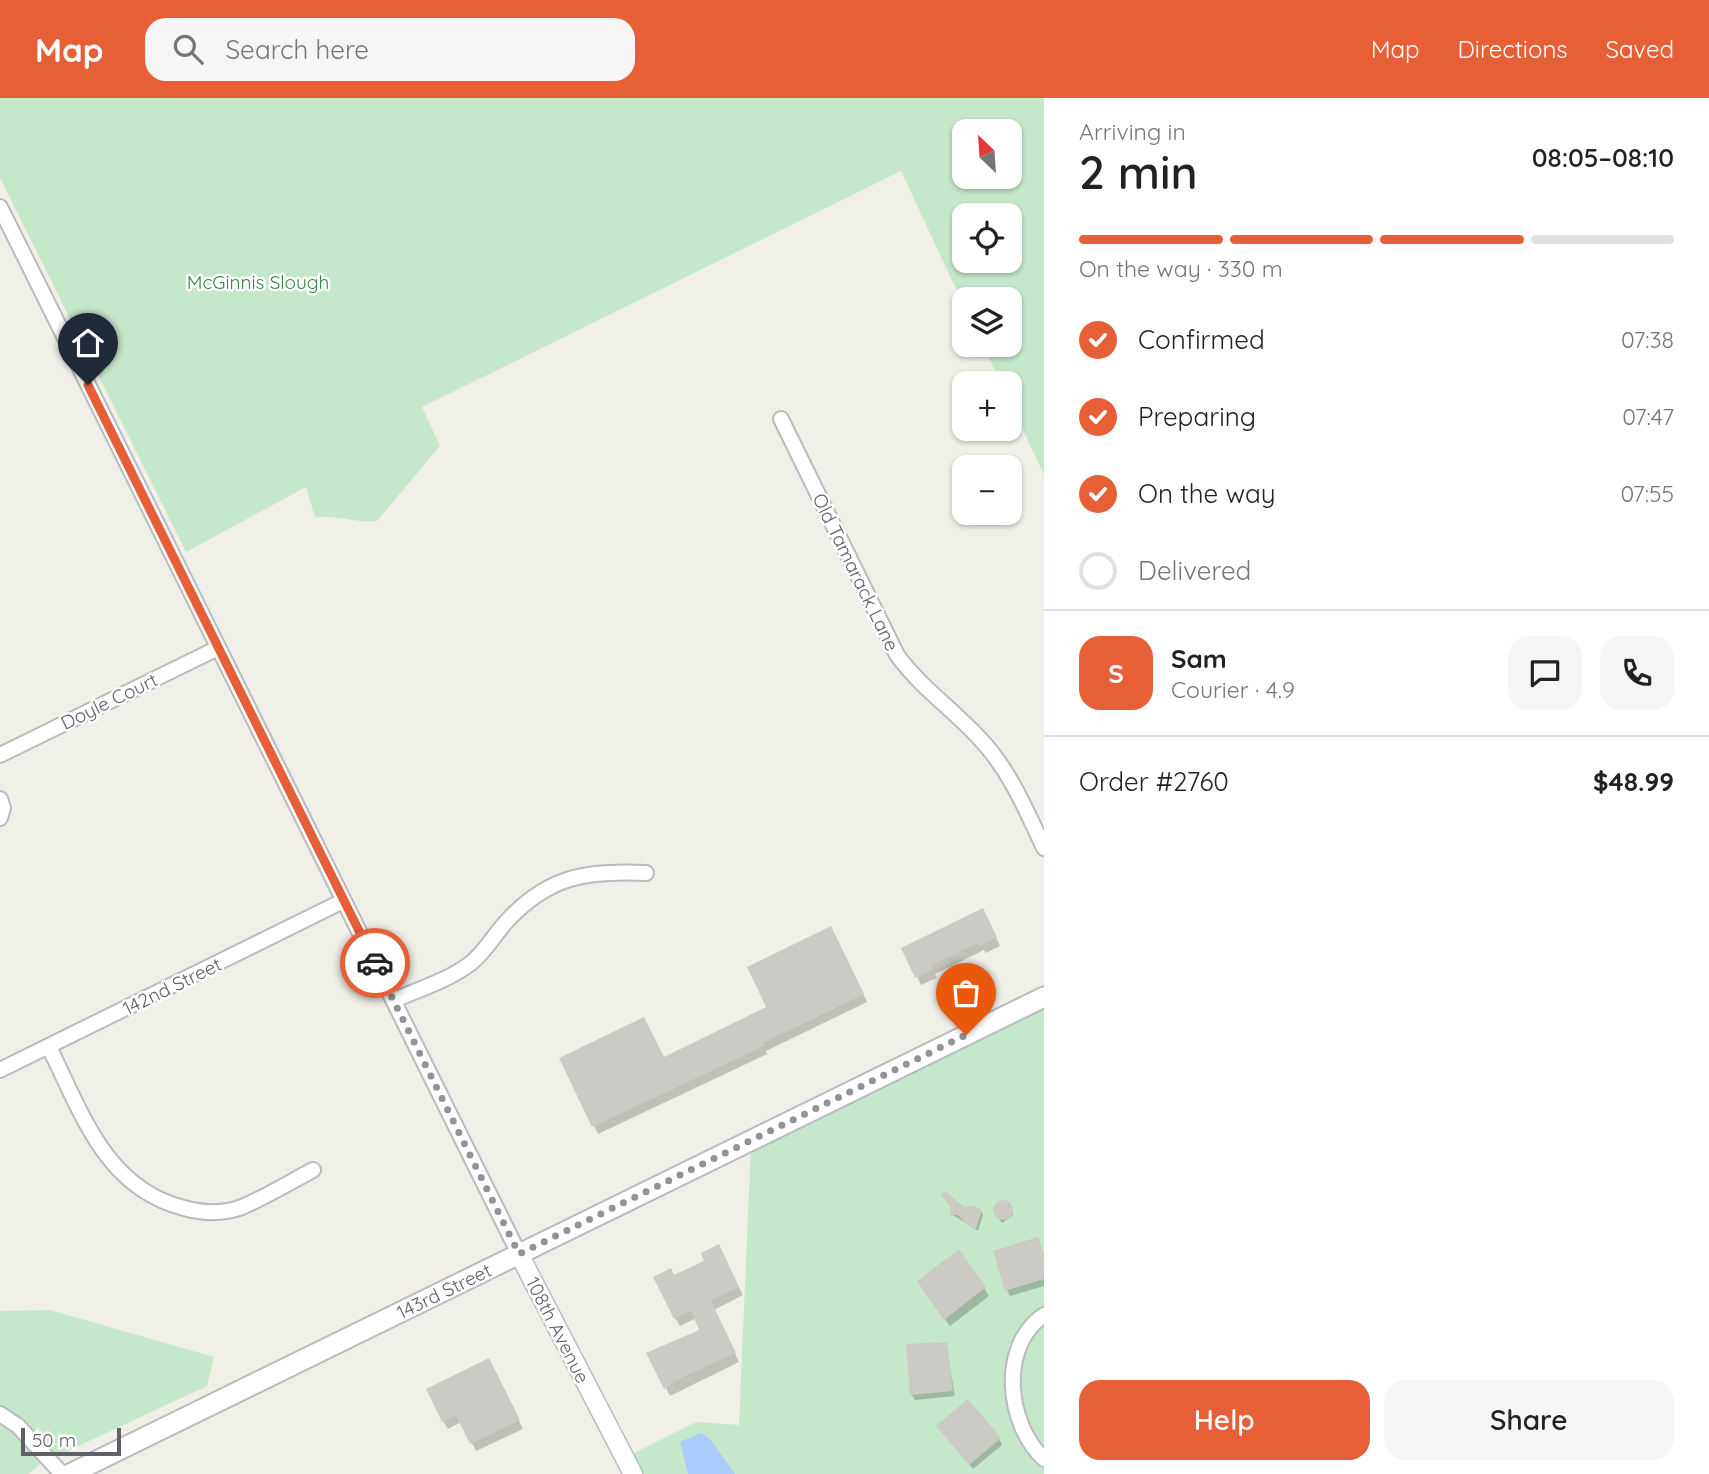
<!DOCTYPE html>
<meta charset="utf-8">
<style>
:root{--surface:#fff;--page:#f6f6f6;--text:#222;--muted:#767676;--line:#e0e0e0;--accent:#e75f37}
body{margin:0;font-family:Quicksand,sans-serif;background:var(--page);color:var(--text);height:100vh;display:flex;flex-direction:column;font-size:26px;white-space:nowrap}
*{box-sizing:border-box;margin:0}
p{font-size:23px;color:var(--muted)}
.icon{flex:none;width:38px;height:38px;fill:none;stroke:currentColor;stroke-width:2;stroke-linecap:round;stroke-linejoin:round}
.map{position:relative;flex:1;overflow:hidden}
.drawer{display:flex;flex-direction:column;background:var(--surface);width:665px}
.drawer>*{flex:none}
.needle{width:46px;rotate:335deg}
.tools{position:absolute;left:952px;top:21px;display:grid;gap:14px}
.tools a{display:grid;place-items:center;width:70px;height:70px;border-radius:14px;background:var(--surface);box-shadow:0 2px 5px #0004;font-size:35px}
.scale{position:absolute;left:21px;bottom:18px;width:100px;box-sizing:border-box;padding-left:7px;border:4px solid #5f6168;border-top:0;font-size:19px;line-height:24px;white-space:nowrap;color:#5f6168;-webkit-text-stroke:5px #fff;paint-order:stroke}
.pin{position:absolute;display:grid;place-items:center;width:60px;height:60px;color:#fff;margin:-72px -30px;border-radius:50% 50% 50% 0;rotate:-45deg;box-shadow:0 0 7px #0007}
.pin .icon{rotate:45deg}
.courier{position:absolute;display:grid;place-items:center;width:70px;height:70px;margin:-35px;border:5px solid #e75f37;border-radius:50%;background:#fff;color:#222;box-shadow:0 2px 9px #0007}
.summary em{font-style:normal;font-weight:600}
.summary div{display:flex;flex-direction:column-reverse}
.summary{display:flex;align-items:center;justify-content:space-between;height:119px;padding:0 35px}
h1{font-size:46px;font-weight:600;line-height:52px}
.bar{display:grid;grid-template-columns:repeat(4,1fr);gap:10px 7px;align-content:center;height:84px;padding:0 35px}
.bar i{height:9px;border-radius:5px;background:var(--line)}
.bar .on{background:var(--accent)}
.bar p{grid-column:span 4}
.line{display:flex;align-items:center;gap:18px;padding:0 35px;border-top:2px solid var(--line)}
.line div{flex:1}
.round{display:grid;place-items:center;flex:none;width:74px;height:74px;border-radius:21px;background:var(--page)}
ol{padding:0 35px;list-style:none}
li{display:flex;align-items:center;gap:21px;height:77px}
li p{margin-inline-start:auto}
li .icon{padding:7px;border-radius:50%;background:var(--accent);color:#fff;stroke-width:4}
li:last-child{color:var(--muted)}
li i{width:38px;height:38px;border:4px solid var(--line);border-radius:50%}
.primary-button{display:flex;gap:14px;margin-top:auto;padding:14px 35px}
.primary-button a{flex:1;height:80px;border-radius:21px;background:var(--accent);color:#fff;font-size:28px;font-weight:600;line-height:80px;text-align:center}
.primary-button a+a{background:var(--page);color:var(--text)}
header{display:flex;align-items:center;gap:42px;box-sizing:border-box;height:98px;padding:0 35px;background:var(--accent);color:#fff}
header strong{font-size:33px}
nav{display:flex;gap:38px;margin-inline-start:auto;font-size:24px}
.search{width:490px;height:63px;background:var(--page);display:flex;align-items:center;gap:18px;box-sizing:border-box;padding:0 24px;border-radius:21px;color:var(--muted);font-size:26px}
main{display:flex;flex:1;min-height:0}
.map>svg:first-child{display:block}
.green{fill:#c5e7ca;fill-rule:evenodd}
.water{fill:#abcdfe}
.shadow{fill:#0003}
.building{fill:#cccac5}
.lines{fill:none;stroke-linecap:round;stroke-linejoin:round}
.minor-casing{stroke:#babbc1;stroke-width:18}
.tertiary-casing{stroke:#babbc1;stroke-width:21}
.secondary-casing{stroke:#b9bbc1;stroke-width:23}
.minor{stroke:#fff;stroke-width:14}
.tertiary{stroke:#fff;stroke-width:18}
.secondary{stroke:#fff;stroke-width:19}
.done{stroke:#929395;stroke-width:7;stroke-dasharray:0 12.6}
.route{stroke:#e75f37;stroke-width:9}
.labels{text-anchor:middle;stroke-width:5;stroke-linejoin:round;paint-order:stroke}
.park-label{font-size:19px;fill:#378646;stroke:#fff}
.street-label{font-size:19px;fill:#5f6168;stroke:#fff}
</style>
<header>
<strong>Map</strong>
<div class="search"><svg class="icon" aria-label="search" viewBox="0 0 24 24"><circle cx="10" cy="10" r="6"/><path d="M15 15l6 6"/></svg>Search here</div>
<nav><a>Map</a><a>Directions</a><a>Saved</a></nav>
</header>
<main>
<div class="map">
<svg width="1044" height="1376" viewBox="0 0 1044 1376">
<rect width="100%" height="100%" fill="#f1f0e8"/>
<g class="green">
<path d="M0,0H1044V377L1010,304V285H1001L983,247H1010V201H964V208L901,73L422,309L440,348L377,423C355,425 337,417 315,419L306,389L186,454L0,80ZM964,33H1010V79H964ZM964,117H1010V163H964Z"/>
<polygon points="1044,905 1044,1376 637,1376 628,1358 696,1324 739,1327 751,1047"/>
<polygon points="50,1212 214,1259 207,1288 40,1366 28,1376 0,1376 0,1213"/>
</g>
<polygon class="water" points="701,1335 710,1341 735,1376 688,1376 680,1344"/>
<g class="shadow">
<polygon points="987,820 1000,848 986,855 984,852 935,876 937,880 921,887 903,851"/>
<polygon points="835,838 867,904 766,953 767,956 598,1036 561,961 663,961 768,910"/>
<polygon points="1009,1105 1013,1117 1002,1125 994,1114 1000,1106"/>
<polygon points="952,1109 981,1113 983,1117 978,1133 953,1117"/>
<polygon points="722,1156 743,1197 714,1212 739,1264 670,1298 649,1256 702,1233 696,1220 680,1228 675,1220 674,1179"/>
<polygon points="1044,1157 1044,1188 1010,1198 1007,1192"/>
<polygon points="984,1190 989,1198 950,1228 923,1192"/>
<polygon points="946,1246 955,1298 915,1302 911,1296"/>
<polygon points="493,1270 523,1331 476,1353 461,1324 448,1331 443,1323"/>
<polygon points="938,1328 999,1341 1002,1347 973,1371"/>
</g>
<g class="building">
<polygon points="983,810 997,839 980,848 978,845 932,867 933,871 915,880 901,850"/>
<polygon points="831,828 864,896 763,945 764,948 592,1029 559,960 644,919 664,959 766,909 747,869"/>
<polygon points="945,1093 964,1109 975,1108 982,1112 976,1131 967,1127 958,1117 950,1117 950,1108 941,1097"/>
<circle cx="1003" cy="1112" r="10"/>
<polygon points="1038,1139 1044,1156 1044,1181 1005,1193 993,1153"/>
<polygon points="719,1146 739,1189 711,1203 736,1255 683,1279 664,1291 646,1255 699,1232 691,1213 674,1221 653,1179 671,1170 674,1177 704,1163 701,1155"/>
<polygon points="959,1151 986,1189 944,1222 917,1183"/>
<polygon points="947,1244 953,1293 910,1297 906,1246"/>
<polygon points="489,1260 520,1322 470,1346 456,1317 442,1324 426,1291"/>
<polygon points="968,1301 1001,1340 969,1367 936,1328"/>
</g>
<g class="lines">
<g class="minor-casing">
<g id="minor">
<polyline points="0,109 519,1156"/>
<path d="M781,321L897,557C921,590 954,612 981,642C1010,673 1026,712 1044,750"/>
<polyline points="0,657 218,550"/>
<polyline points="0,701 3,710 0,720"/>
<path d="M394,902C420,891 449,882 471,865C485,854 495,836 506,824C548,778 587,772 646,775"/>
<path d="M49,949C82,1015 105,1090 184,1110C202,1115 223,1116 242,1109C266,1099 290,1084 313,1072"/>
<polyline points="0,972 343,803"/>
<path d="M1044,1217C998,1248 1007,1327 1044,1361"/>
<polyline points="0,1316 18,1328 62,1376"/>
</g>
</g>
<g class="tertiary-casing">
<polyline id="tertiary" points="519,1156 633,1376"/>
</g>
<g class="secondary-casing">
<polyline id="secondary" points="70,1376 1044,899"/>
</g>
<use href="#minor" class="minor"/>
<use href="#tertiary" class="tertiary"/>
<use href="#secondary" class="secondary"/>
</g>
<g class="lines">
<polyline class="done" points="375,865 519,1156 966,937"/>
<polyline class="route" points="88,287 375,865"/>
</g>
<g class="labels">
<g class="park-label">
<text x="258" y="191">McGinnis Slough</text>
</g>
<g class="street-label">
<text transform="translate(856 474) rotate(64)" y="7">Old Tamarack Lane</text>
<text transform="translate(109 603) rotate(-26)" y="7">Doyle Court</text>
<text transform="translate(172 888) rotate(-26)" y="7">142nd Street</text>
<text transform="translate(444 1193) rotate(-26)" y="7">143rd Street</text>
<text transform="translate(558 1232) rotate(63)" y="7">108th Avenue</text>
</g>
</g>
</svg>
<div class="tools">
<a><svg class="needle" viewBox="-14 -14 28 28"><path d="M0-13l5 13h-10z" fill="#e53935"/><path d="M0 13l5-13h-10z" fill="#767676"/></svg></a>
<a><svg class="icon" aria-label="locate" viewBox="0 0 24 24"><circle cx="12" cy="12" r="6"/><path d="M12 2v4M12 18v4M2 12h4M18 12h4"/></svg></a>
<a><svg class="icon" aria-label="layers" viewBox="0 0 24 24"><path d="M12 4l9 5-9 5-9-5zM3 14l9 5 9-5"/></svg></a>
<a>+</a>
<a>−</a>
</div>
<div class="scale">50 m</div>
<div class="pin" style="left:966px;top:937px;background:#ea580c"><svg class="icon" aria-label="bag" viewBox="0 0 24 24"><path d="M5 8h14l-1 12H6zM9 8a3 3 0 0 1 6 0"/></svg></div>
<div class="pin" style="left:88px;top:287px;background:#1f2937"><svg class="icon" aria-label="home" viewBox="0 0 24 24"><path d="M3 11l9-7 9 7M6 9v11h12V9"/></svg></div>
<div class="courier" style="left:375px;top:865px"><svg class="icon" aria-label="car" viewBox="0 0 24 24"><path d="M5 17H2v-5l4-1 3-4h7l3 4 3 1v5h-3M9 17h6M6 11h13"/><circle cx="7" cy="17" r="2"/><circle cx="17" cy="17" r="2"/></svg></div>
</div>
<section class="drawer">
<div class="summary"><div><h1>2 min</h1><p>Arriving in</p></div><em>08:05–08:10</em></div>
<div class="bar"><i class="on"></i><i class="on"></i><i class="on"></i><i></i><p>On the way · 330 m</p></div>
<ol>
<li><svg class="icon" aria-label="check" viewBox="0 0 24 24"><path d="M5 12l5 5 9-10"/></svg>Confirmed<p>07:38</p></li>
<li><svg class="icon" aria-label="check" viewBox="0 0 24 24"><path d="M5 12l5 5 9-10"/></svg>Preparing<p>07:47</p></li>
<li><svg class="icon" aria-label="check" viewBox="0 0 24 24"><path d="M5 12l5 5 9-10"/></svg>On the way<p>07:55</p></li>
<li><i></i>Delivered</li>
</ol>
<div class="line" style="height:126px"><b class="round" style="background:var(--accent);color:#fff">S</b><div><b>Sam</b><p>Courier · 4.9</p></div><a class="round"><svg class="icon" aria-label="chat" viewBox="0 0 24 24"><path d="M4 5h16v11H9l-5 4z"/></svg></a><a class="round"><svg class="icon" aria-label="phone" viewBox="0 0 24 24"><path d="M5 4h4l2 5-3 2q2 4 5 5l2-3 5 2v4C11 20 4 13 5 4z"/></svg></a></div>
<div class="line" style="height:91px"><div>Order #2760</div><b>$48.99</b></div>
<div class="primary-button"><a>Help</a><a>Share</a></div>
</section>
</main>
